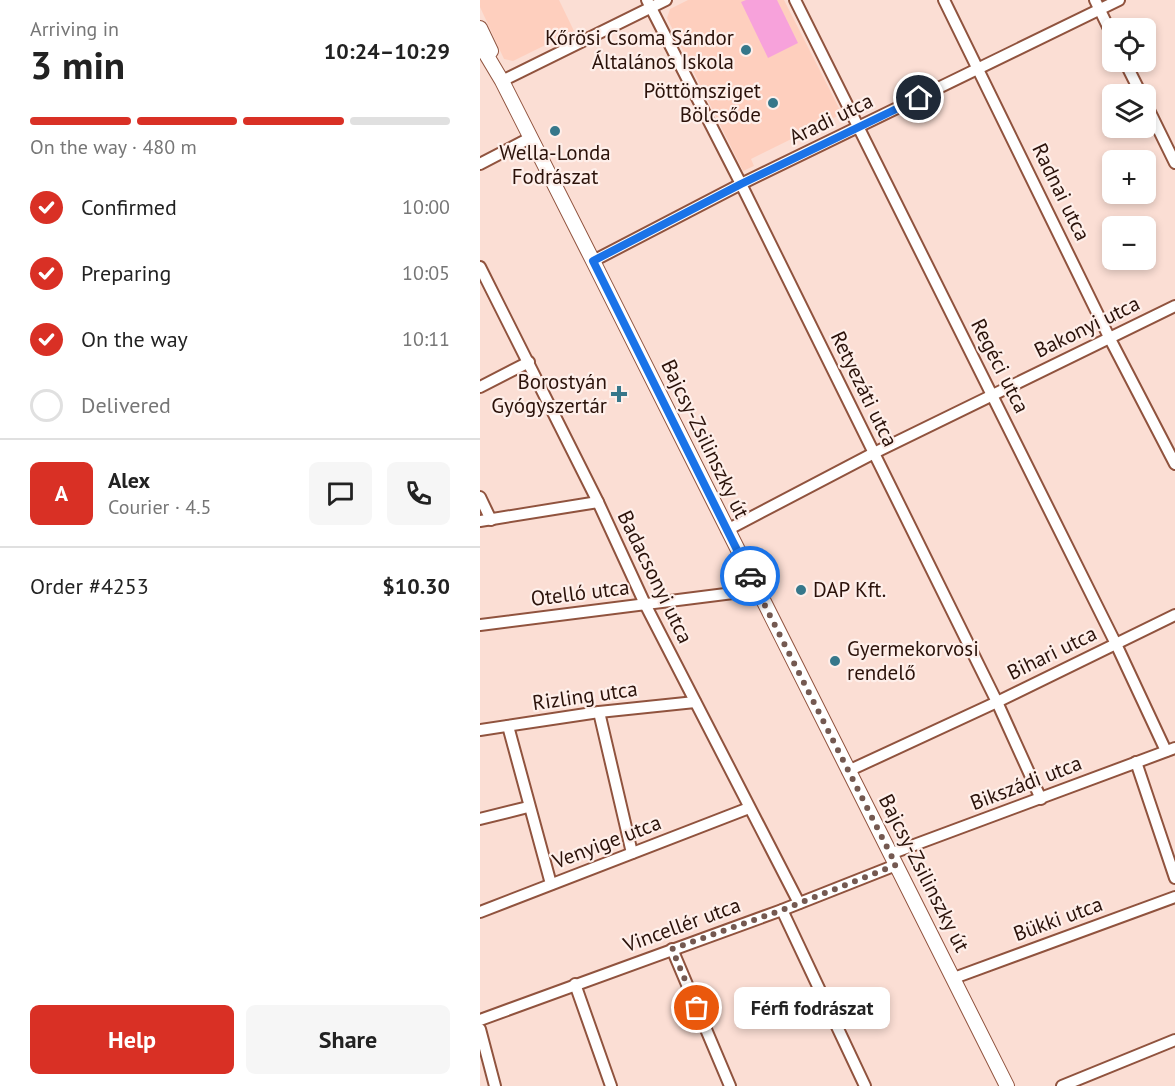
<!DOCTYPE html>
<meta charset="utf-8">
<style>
:root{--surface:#fff;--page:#f6f6f6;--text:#222;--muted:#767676;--line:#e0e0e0;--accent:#d93025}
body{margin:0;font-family:"PT Sans",sans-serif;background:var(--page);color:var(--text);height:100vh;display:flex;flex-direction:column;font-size:22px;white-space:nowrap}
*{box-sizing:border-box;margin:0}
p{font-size:20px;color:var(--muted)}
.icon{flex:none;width:33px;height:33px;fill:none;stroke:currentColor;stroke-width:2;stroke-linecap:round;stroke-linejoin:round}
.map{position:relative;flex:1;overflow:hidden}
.drawer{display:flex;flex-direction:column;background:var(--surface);width:480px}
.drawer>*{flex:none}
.tools{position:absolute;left:622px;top:18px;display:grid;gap:12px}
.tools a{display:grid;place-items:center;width:54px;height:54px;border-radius:9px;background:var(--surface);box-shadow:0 3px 9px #0003;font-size:30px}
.pin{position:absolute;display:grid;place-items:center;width:51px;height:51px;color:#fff;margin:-26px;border:3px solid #fff;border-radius:50%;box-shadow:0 2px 6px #0007}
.courier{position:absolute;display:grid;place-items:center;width:60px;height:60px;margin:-30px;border:4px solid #1a73e8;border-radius:50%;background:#fff;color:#222;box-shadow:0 2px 8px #0007}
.bubble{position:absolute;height:42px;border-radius:9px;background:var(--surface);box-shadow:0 3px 9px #0003;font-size:20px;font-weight:700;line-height:42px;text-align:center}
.head em{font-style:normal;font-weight:700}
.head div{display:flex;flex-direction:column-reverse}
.head{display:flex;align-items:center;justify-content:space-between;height:102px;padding:0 30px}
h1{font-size:39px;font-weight:700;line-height:45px}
.bar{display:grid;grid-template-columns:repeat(4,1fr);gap:9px 6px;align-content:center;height:72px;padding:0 30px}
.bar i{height:8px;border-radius:4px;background:var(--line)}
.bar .active{background:var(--accent)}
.bar p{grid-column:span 4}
.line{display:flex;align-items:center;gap:15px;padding:0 30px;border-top:2px solid var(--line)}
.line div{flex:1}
.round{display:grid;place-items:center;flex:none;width:63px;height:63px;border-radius:9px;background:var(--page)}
ol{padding:0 30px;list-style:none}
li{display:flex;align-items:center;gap:18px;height:66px}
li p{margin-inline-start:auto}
li .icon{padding:6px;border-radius:50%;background:var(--accent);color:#fff;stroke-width:4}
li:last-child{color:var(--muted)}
li i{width:33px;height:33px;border:3px solid var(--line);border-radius:50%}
.cta{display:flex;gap:12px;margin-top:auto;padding:12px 30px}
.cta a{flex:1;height:69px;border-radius:9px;background:var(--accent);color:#fff;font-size:24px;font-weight:700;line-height:69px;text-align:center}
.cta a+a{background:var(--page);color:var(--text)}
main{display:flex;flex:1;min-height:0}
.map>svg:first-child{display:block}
.built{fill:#fecfbe}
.green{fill:#f7a2db}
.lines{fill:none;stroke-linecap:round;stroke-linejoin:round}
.street-casing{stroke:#90533e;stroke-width:14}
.secondary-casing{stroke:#90533e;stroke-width:16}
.street{stroke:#fff;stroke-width:10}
.secondary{stroke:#fff;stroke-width:14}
.done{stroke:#745951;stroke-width:6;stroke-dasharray:0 10.8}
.route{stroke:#1a73e8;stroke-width:8}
.poi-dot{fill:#36778a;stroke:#feefea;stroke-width:2}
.labels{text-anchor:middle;stroke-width:4.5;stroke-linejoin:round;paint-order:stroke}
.poi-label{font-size:21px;fill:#2b120a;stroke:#feefea;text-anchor:end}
.street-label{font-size:21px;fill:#2b120a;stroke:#feefea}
</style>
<main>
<section class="drawer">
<div class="head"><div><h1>3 min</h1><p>Arriving in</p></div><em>10:24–10:29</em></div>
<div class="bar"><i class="active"></i><i class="active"></i><i class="active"></i><i></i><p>On the way · 480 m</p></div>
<ol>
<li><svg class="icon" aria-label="check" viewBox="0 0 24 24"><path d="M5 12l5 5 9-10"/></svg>Confirmed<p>10:00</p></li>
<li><svg class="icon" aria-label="check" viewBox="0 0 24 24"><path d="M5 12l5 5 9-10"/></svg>Preparing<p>10:05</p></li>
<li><svg class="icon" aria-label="check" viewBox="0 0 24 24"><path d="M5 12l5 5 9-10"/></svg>On the way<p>10:11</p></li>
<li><i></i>Delivered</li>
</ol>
<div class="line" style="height:108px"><b class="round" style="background:var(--accent);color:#fff">A</b><div><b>Alex</b><p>Courier · 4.5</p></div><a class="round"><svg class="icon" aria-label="chat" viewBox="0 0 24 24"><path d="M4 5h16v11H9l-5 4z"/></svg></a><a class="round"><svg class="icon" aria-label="phone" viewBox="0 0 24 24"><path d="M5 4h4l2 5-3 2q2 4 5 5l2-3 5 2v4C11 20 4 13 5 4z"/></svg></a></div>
<div class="line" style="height:78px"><div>Order #4253</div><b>$10.30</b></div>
<div class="cta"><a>Help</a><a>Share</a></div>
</section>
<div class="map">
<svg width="695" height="1086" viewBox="0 0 695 1086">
<rect width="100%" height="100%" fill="#fbded4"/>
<g class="built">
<polygon points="0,0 79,0 94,31 33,61 24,59 0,7"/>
<polygon points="208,0 304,0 362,114 271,159 274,166 263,171 187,18 190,9"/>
</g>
<polygon class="green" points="266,0 297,0 318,43 288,58 261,2"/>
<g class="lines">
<g class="street-casing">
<g id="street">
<polyline points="167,0 261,184 517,702 561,799"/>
<polyline points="315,0 636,644 686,751"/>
<polyline points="464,0 629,337 695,464"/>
<polyline points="615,0 633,37"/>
<polyline points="645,62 661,94"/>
<polyline points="22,81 186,0"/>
<polyline points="666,104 695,163"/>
<polyline points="0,164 50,138"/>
<polyline points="113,261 261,184 639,0"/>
<polyline points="0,267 118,502 165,604 319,903"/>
<polyline points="0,387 49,362"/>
<polyline points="0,497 11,520"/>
<polyline points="0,521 118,502"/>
<polyline points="247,530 394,453 695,306"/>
<polyline points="0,625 277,590"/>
<polyline points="119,712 152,853"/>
<polyline points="28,726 71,884"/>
<polyline points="0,730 119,712 215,702"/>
<polyline points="656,762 695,878"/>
<polyline points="368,771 517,702 695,615"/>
<polyline points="0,819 48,807"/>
<polyline points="410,854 695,748"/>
<polyline points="302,910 385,1086"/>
<polyline points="0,912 269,808"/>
<polyline points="192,949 250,1086"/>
<polyline points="474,978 695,897"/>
<polyline points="95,984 131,1086"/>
<polyline points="0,1020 302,910 416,865"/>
<polyline points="0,1029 15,1086"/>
<polyline points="582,1086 695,1040"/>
</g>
</g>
<g class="secondary-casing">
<g id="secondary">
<polyline points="0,28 11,51"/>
<polyline points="0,44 22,81 113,261 527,1086"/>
</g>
</g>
<use href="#street" class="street"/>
<use href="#secondary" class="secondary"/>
</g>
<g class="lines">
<polyline class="done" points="217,1008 192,949 302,910 416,865 270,576"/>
<polyline class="route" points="270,576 113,261 261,184 439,98"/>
</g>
<g class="poi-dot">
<circle cx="266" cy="50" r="6"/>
<circle cx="293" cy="103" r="6"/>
<circle cx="75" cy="131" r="6"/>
<path d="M136 385h6v6h6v6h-6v6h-6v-6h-6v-6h6z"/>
<circle cx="321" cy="590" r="6"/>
<circle cx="355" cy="661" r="6"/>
</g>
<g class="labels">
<g class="poi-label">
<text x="254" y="45">Kőrösi Csoma Sándor<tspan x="254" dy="24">Általános Iskola</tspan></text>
<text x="281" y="98">Pöttömsziget<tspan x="281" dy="24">Bölcsőde</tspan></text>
<text x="75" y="160" text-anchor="middle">Wella-Londa<tspan x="75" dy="24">Fodrászat</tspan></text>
<text x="127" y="389">Borostyán<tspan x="127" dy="24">Gyógyszertár</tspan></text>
<text x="333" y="597" text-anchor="start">DAP Kft.</text>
<text x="367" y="656" text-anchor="start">Gyermekorvosi<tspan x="367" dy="24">rendelő</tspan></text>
</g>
<g class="street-label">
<text transform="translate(351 119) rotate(-26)" y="7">Aradi utca</text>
<text transform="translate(581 192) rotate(64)" y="7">Radnai utca</text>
<text transform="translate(607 327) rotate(-26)" y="7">Bakonyi utca</text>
<text transform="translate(520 366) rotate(63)" y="7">Regéci utca</text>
<text transform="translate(384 389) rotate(64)" y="7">Retyezáti utca</text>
<text transform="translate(225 439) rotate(64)" y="7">Bajcsy-Zsilinszky út</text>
<text transform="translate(175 577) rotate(64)" y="7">Badacsonyi utca</text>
<text transform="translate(100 593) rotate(-7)" y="7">Otelló utca</text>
<text transform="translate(572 653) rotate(-26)" y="7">Bihari utca</text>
<text transform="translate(105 696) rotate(-8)" y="7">Rizling utca</text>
<text transform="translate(546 783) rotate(-21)" y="7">Bikszádi utca</text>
<text transform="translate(127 842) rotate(-21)" y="7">Venyige utca</text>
<text transform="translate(444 873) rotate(63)" y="7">Bajcsy-Zsilinszky út</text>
<text transform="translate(578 919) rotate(-20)" y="7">Bükki utca</text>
<text transform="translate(202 925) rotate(-20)" y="7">Vincellér utca</text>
</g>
</g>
</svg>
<div class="tools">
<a><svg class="icon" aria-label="locate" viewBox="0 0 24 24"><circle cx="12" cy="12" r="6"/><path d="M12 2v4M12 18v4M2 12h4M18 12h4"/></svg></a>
<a><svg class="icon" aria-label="layers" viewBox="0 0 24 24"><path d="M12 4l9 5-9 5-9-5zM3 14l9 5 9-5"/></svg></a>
<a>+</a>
<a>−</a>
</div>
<div class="pin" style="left:217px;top:1008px;background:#ea580c"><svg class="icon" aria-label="bag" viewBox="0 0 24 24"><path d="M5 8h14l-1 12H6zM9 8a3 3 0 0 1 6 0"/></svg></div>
<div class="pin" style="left:439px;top:98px;background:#1f2937"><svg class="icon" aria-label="home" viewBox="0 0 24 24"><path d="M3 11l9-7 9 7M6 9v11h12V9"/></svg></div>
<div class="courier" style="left:270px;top:576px"><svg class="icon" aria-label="car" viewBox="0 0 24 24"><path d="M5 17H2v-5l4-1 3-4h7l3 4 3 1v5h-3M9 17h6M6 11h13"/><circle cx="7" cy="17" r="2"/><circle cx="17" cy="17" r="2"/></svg></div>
<div class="bubble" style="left:254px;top:987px;width:156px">Férfi fodrászat</div>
</div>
</main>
